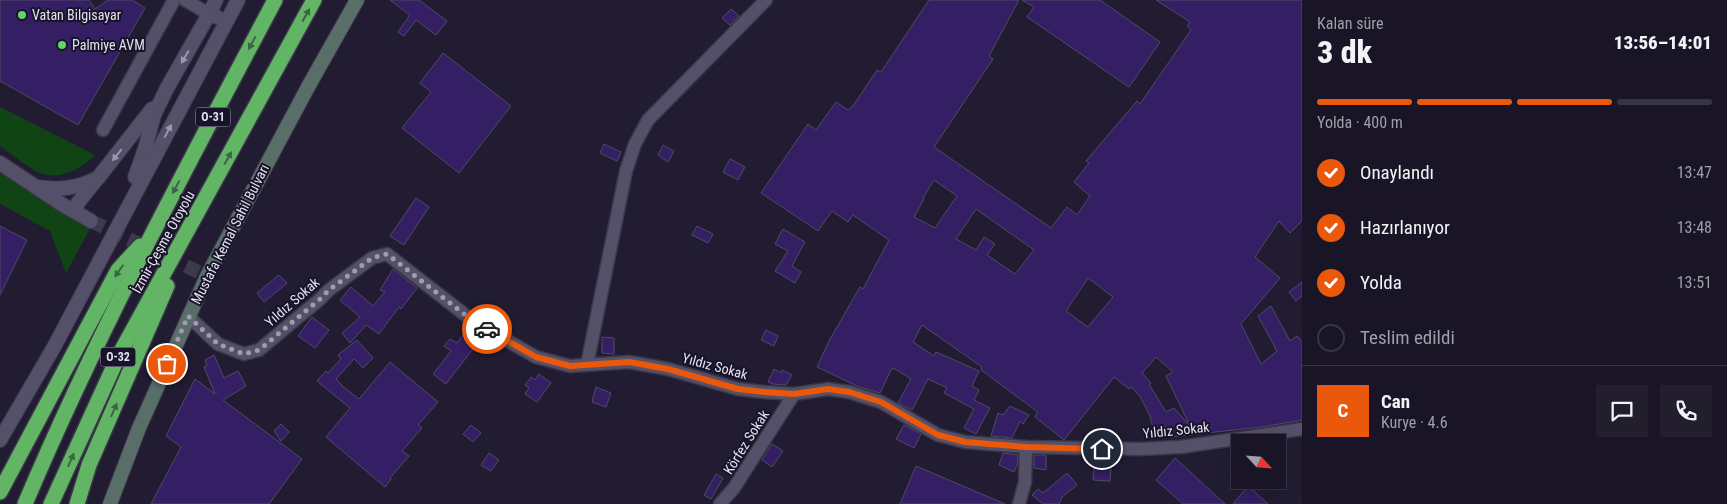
<!DOCTYPE html>
<html lang="tr">
<meta charset="utf-8">
<style>
:root{--surface:#191526;--page:#221e2e;--text:#f1f3f6;--muted:#9f9fa7;--line:#373443;--accent:#ea580c}
body{margin:0;font-family:"Roboto Condensed",sans-serif;background:var(--page);color:var(--text);height:100vh;display:flex;flex-direction:column;font-size:19px;white-space:nowrap}
*{box-sizing:border-box;margin:0}
p{font-size:16px;color:var(--muted)}
.icon{flex:none;width:28px;height:28px;fill:none;stroke:currentColor;stroke-width:2;stroke-linecap:round;stroke-linejoin:round}
.map{position:relative;flex:1;overflow:hidden}
.panel{display:flex;flex-direction:column;background:var(--surface);width:425px}
.panel>*{flex:none}
.needle{width:32px;rotate:116deg}
.buttons{position:absolute;left:1231px;top:434px;display:grid;gap:10px}
.buttons a{display:grid;place-items:center;width:55px;height:55px;border-radius:0px;background:var(--surface);box-shadow:0 5px 20px #0002,0 0 0 1px var(--line);font-size:25px}
.pin{position:absolute;display:grid;place-items:center;width:42px;height:42px;color:#fff;margin:-21px;border:2px solid #fff;border-radius:50%;box-shadow:0 1px 5px #0007}
.courier{position:absolute;display:grid;place-items:center;width:50px;height:50px;margin:-25px;border:4px solid #ea580c;border-radius:50%;background:#fff;color:#222;box-shadow:0 1px 6px #0007}
.headline em{font-style:normal;font-weight:800}
.headline div{display:flex;flex-direction:column-reverse}
.headline{display:flex;align-items:center;justify-content:space-between;height:85px;padding:0 15px}
h1{font-size:32px;font-weight:800;line-height:38px}
.bar{display:grid;grid-template-columns:repeat(4,1fr);gap:8px 5px;align-content:center;height:60px;padding:0 15px}
.bar i{height:6px;border-radius:4px;background:var(--line)}
.bar .current{background:var(--accent)}
.bar p{grid-column:span 4}
.line{display:flex;align-items:center;gap:12px;padding:0 15px;border-top:1px solid var(--line)}
.line div{flex:1}
.round{display:grid;place-items:center;flex:none;width:52px;height:52px;border-radius:0px;background:var(--page)}
ol{padding:0 15px;list-style:none}
li{display:flex;align-items:center;gap:15px;height:55px}
li p{margin-inline-start:auto}
li .icon{padding:5px;border-radius:50%;background:var(--accent);color:#fff;stroke-width:4}
li:last-child{color:var(--muted)}
li i{width:28px;height:28px;border:2px solid var(--line);border-radius:50%}
main{display:flex;flex:1;min-height:0}
.map>svg:first-child{display:block}
.green{fill:#104415}
.building{fill:#341e64;stroke:#4f4b64;fill-rule:evenodd}
.lines{fill:none;stroke-linecap:round;stroke-linejoin:round}
.tertiary-tunnel{stroke:#3e3a4e;stroke-width:14;stroke-dasharray:14 7;stroke-linecap:butt}
.minor-casing{stroke:#3b3648;stroke-width:15}
.tertiary-casing{stroke:#3b3648;stroke-width:16}
.secondary-casing{stroke:#3b3648;stroke-width:16}
.motorway-casing{stroke:#3b3648;stroke-width:18}
.minor{stroke:#555069;stroke-width:12}
.tertiary{stroke:#555069;stroke-width:14}
.secondary{stroke:#596e68;stroke-width:14}
.motorway{stroke:#61b565;stroke-width:15}
.oneway{fill:#3c6446}
.oneway2{fill:#9c98ac}
.done{stroke:#a09cae;stroke-width:5;stroke-dasharray:0 9}
.route{stroke:#ea580c;stroke-width:6}
.poi-dot{fill:#62d469;stroke:#181328;stroke-width:2}
.labels{text-anchor:middle;stroke-width:4;stroke-linejoin:round;paint-order:stroke}
.shield{fill:#181328;stroke:#a7a3b4;stroke-width:1}
.shield-label{font-size:12px;font-weight:bold;fill:#e4e1f0}
.poi-label{font-size:14px;fill:#e4e1f0;stroke:#181328;text-anchor:start}
.street-label{font-size:14px;fill:#e4e1f0;stroke:#181328}
</style>
<main>
<div class="map">
<svg width="1302" height="504" viewBox="0 0 1302 504">
<rect width="100%" height="100%" fill="#211c32"/>
<g class="green">
<path d="M0,107L95,155C83,168 61,180 42,174C34,172 9,152 0,146Z"/>
<polygon points="0,170 92,225 66,273 50,231 0,204"/>
</g>
<g class="building">
<polygon points="0,0 89,0 95,9 108,0 132,0 145,8 78,125 0,81"/>
<polygon points="390,0 419,0 447,21 436,35 416,20 404,36 398,32 410,15"/>
<path d="M929,0H1019L989,56L993,59L934,147L1051,228L1067,207L1077,215L1090,196L1074,182L1089,163L1086,161L1137,101L1140,104L1191,30L1187,26L1190,22L1156,0H1302V221L1290,233L1279,221L1255,257L1280,278L1241,324L1261,364L1277,351L1258,316L1271,306L1290,341L1297,336L1302,341V420L1261,427L1171,437L1165,426L1154,430L1150,418H1151L1140,396L1131,387L1129,389L1114,377L1064,440L1035,417L1038,412L981,370L982,367L922,325L913,342L934,356L936,352L979,371L972,386L979,390L974,400L990,408L976,434L964,428L974,409L944,393L947,388L928,379L912,410L898,403L911,379L897,370L892,368L880,393L857,386L817,367L829,341L860,287L863,289L889,240L853,215L848,222L832,211L818,231L761,193L808,124L816,130L836,102L848,110L853,106L877,70L881,72ZM934,180L957,196L935,228L914,217L924,199L923,198ZM976,209L1034,250L1015,274L987,255L995,244L984,237L976,250L956,239ZM1088,278L1113,297L1088,327L1066,311ZM1156,357L1173,372L1166,376L1190,426L1174,408L1166,412L1149,384L1151,383L1142,373Z"/>
<polygon points="1022,0 1100,0 1160,42 1129,87 1027,17 1034,7"/>
<polygon points="731,9 739,16 730,25 722,18"/>
<polygon points="443,53 511,106 459,173 402,128 431,92 420,83"/>
<polygon points="604,144 621,152 617,161 600,153"/>
<polygon points="663,145 674,151 668,162 658,155"/>
<polygon points="730,159 745,167 738,180 723,172"/>
<polygon points="416,198 429,207 404,245 390,236"/>
<polygon points="0,226 27,240 0,295"/>
<polygon points="697,226 713,234 708,243 692,235"/>
<polygon points="783,229 805,242 792,266 801,272 795,283 775,271 788,251 775,244"/>
<polygon points="393,269 417,288 401,309 399,307 379,334 366,325 350,343 342,333 360,317 340,300 351,287 373,306 385,292 380,290"/>
<polygon points="279,275 287,283 264,302 257,293"/>
<polygon points="1302,282 1302,296 1296,301 1289,292"/>
<polygon points="312,317 329,330 315,348 298,336"/>
<polygon points="766,330 778,336 774,346 761,340"/>
<polygon points="465,332 479,341 446,384 433,374 451,351 444,346 450,339 457,343"/>
<polygon points="602,337 614,338 614,354 602,353"/>
<polygon points="357,340 373,358 363,368 354,359 336,379 342,385 342,386 359,399 390,362 438,402 418,425 422,428 402,451 409,456 390,478 391,479 385,487 326,437 350,408 317,381 326,371 328,373 341,359 338,355"/>
<polygon points="214,355 224,378 238,371 246,386 223,400 302,459 269,504 151,504 181,447 166,436 195,379 215,394 204,367 207,366 205,360"/>
<polygon points="774,369 781,373 782,370 792,375 786,385 773,384 768,382"/>
<polygon points="539,374 551,383 537,402 525,394 529,388 525,385 531,377 535,380"/>
<polygon points="596,387 611,393 606,407 592,402"/>
<polygon points="1010,406 1029,415 1023,424 1020,421 1012,438 991,436 998,413 1003,415"/>
<polygon points="281,424 289,432 281,441 274,431"/>
<polygon points="471,425 481,433 473,442 463,434"/>
<polygon points="904,425 921,434 914,448 896,439"/>
<polygon points="772,444 783,451 772,467 762,460"/>
<polygon points="489,453 499,460 491,471 481,465"/>
<polygon points="1003,453 1018,455 1017,465 1014,472 999,465"/>
<polygon points="1034,455 1046,455 1046,470 1034,468"/>
<polygon points="1095,456 1112,457 1110,481 1093,480"/>
<polygon points="1175,458 1225,504 1183,504 1156,480"/>
<polygon points="916,466 1005,504 900,504"/>
<polygon points="1067,473 1077,485 1062,497 1059,504 1043,504 1032,495 1038,489 1043,493"/>
<polygon points="716,474 723,478 711,499 704,495"/>
<polygon points="1248,486 1268,504 1233,504"/>
</g>
<g class="lines">
<polyline class="tertiary-tunnel" points="91,221 207,276"/>
<g class="minor-casing">
<g id="minor">
<polyline points="185,0 209,14"/>
<polyline points="103,130 174,0"/>
<polyline points="188,316 218,344 244,354 259,350 319,300 329,290 372,258 387,254 473,321 536,357 570,366 629,362 668,369 738,389 764,392 794,394 828,389 849,392 881,402 938,435 965,442 1026,447 1140,449 1181,447 1302,429"/>
<polyline points="587,365 626,171 635,144 648,120 766,0"/>
<polyline points="720,504 734,488 794,394"/>
<polyline points="1019,504 1025,482 1026,447"/>
</g>
</g>
<g class="tertiary-casing">
<g id="tertiary">
<polyline points="216,0 209,14 217,17"/>
<polyline points="0,163 63,205 91,221"/>
<polyline points="135,177 145,149 154,115 167,88 209,14"/>
<path d="M36,187C60,190 76,189 98,178L152,109"/>
<polyline points="76,212 77,204 96,180"/>
<polyline points="0,440 54,347 238,0"/>
</g>
</g>
<g class="secondary-casing">
<polyline id="secondary" points="110,504 139,428 207,276 308,87 357,0"/>
</g>
<g class="motorway-casing">
<g id="motorway">
<polyline points="0,492 118,270 140,246"/>
<path d="M25,504C98,331 187,166 275,0"/>
<polyline points="51,504 119,355 314,0"/>
<polyline points="77,504 89,465 167,286"/>
</g>
</g>
<use href="#minor" class="minor"/>
<use href="#tertiary" class="tertiary"/>
<use href="#secondary" class="secondary"/>
<use href="#motorway" class="motorway"/>
</g>
<defs><path id="oneway-solid" d="M-6-.8H1V-3.2L6.5 0L1 3.2V.8H-6Z" transform="scale(1.25)"/></defs>
<g class="oneway">
<use href="#oneway-solid" transform="translate(306 15) rotate(-61)"/>
<use href="#oneway-solid" transform="translate(252 43) rotate(118)"/>
<use href="#oneway-solid" transform="translate(228 158) rotate(-61)"/>
<use href="#oneway-solid" transform="translate(176 187) rotate(118)"/>
<use href="#oneway-solid" transform="translate(119 271) rotate(125)"/>
<use href="#oneway-solid" transform="translate(114 410) rotate(-66)"/>
<use href="#oneway-solid" transform="translate(71 460) rotate(-66)"/>
</g>
<g class="oneway2">
<use href="#oneway-solid" transform="translate(185 57) rotate(120)"/>
<use href="#oneway-solid" transform="translate(168 131) rotate(-62)"/>
<use href="#oneway-solid" transform="translate(117 155) rotate(129)"/>
</g>
<g class="lines">
<polyline class="done" points="167,364 188,316 218,344 244,354 259,350 319,300 329,290 372,258 387,254 473,321 487,329"/>
<polyline class="route" points="487,329 536,357 570,366 629,362 668,369 738,389 764,392 794,394 828,389 849,392 881,402 938,435 965,442 1026,447 1102,449"/>
</g>
<g class="poi-dot">
<circle cx="22" cy="15" r="5"/>
<circle cx="62" cy="45" r="5"/>
</g>
<g class="labels">
<g class="shield">
<rect x="195.5" y="107.5" width="35" height="19" rx="4"/>
<rect x="100.5" y="347.5" width="35" height="19" rx="4"/>
</g>
<g class="shield-label">
<text x="213" y="121">O-31</text>
<text x="118" y="361">O-32</text>
</g>
<g class="poi-label">
<text x="32" y="20">Vatan Bilgisayar</text>
<text x="72" y="50">Palmiye AVM</text>
</g>
<g class="street-label">
<text transform="translate(230 234) rotate(-63)" y="5">Mustafa Kemal Sahil Bulvarı</text>
<text transform="translate(163 242) rotate(-61)" y="5">İzmir-Çeşme Otoyolu</text>
<text transform="translate(292 302) rotate(-41)" y="5">Yıldız Sokak</text>
<text transform="translate(715 366) rotate(15)" y="5">Yıldız Sokak</text>
<text transform="translate(1176 430) rotate(-6)" y="5">Yıldız Sokak</text>
<text transform="translate(746 442) rotate(-58)" y="5">Körfez Sokak</text>
</g>
</g>
</svg>
<div class="buttons">
<a><svg class="needle" viewBox="-14 -14 28 28"><path d="M0-13l5 13h-10z" fill="#e53935"/><path d="M0 13l5-13h-10z" fill="#9f9fa7"/></svg></a>
</div>
<div class="pin" style="left:167px;top:364px;background:#ea580c"><svg class="icon" aria-label="bag" viewBox="0 0 24 24"><path d="M5 8h14l-1 12H6zM9 8a3 3 0 0 1 6 0"/></svg></div>
<div class="pin" style="left:1102px;top:449px;background:#1f2937"><svg class="icon" aria-label="home" viewBox="0 0 24 24"><path d="M3 11l9-7 9 7M6 9v11h12V9"/></svg></div>
<div class="courier" style="left:487px;top:329px"><svg class="icon" aria-label="car" viewBox="0 0 24 24"><path d="M5 17H2v-5l4-1 3-4h7l3 4 3 1v5h-3M9 17h6M6 11h13"/><circle cx="7" cy="17" r="2"/><circle cx="17" cy="17" r="2"/></svg></div>
</div>
<section class="panel">
<div class="headline"><div><h1>3 dk</h1><p>Kalan süre</p></div><em>13:56–14:01</em></div>
<div class="bar"><i class="current"></i><i class="current"></i><i class="current"></i><i></i><p>Yolda · 400 m</p></div>
<ol>
<li><svg class="icon" aria-label="check" viewBox="0 0 24 24"><path d="M5 12l5 5 9-10"/></svg>Onaylandı<p>13:47</p></li>
<li><svg class="icon" aria-label="check" viewBox="0 0 24 24"><path d="M5 12l5 5 9-10"/></svg>Hazırlanıyor<p>13:48</p></li>
<li><svg class="icon" aria-label="check" viewBox="0 0 24 24"><path d="M5 12l5 5 9-10"/></svg>Yolda<p>13:51</p></li>
<li><i></i>Teslim edildi</li>
</ol>
<div class="line" style="height:90px"><b class="round" style="background:var(--accent);color:#fff">C</b><div><b>Can</b><p>Kurye · 4.6</p></div><a class="round"><svg class="icon" aria-label="chat" viewBox="0 0 24 24"><path d="M4 5h16v11H9l-5 4z"/></svg></a><a class="round"><svg class="icon" aria-label="phone" viewBox="0 0 24 24"><path d="M5 4h4l2 5-3 2q2 4 5 5l2-3 5 2v4C11 20 4 13 5 4z"/></svg></a></div>
</section>
</main>
